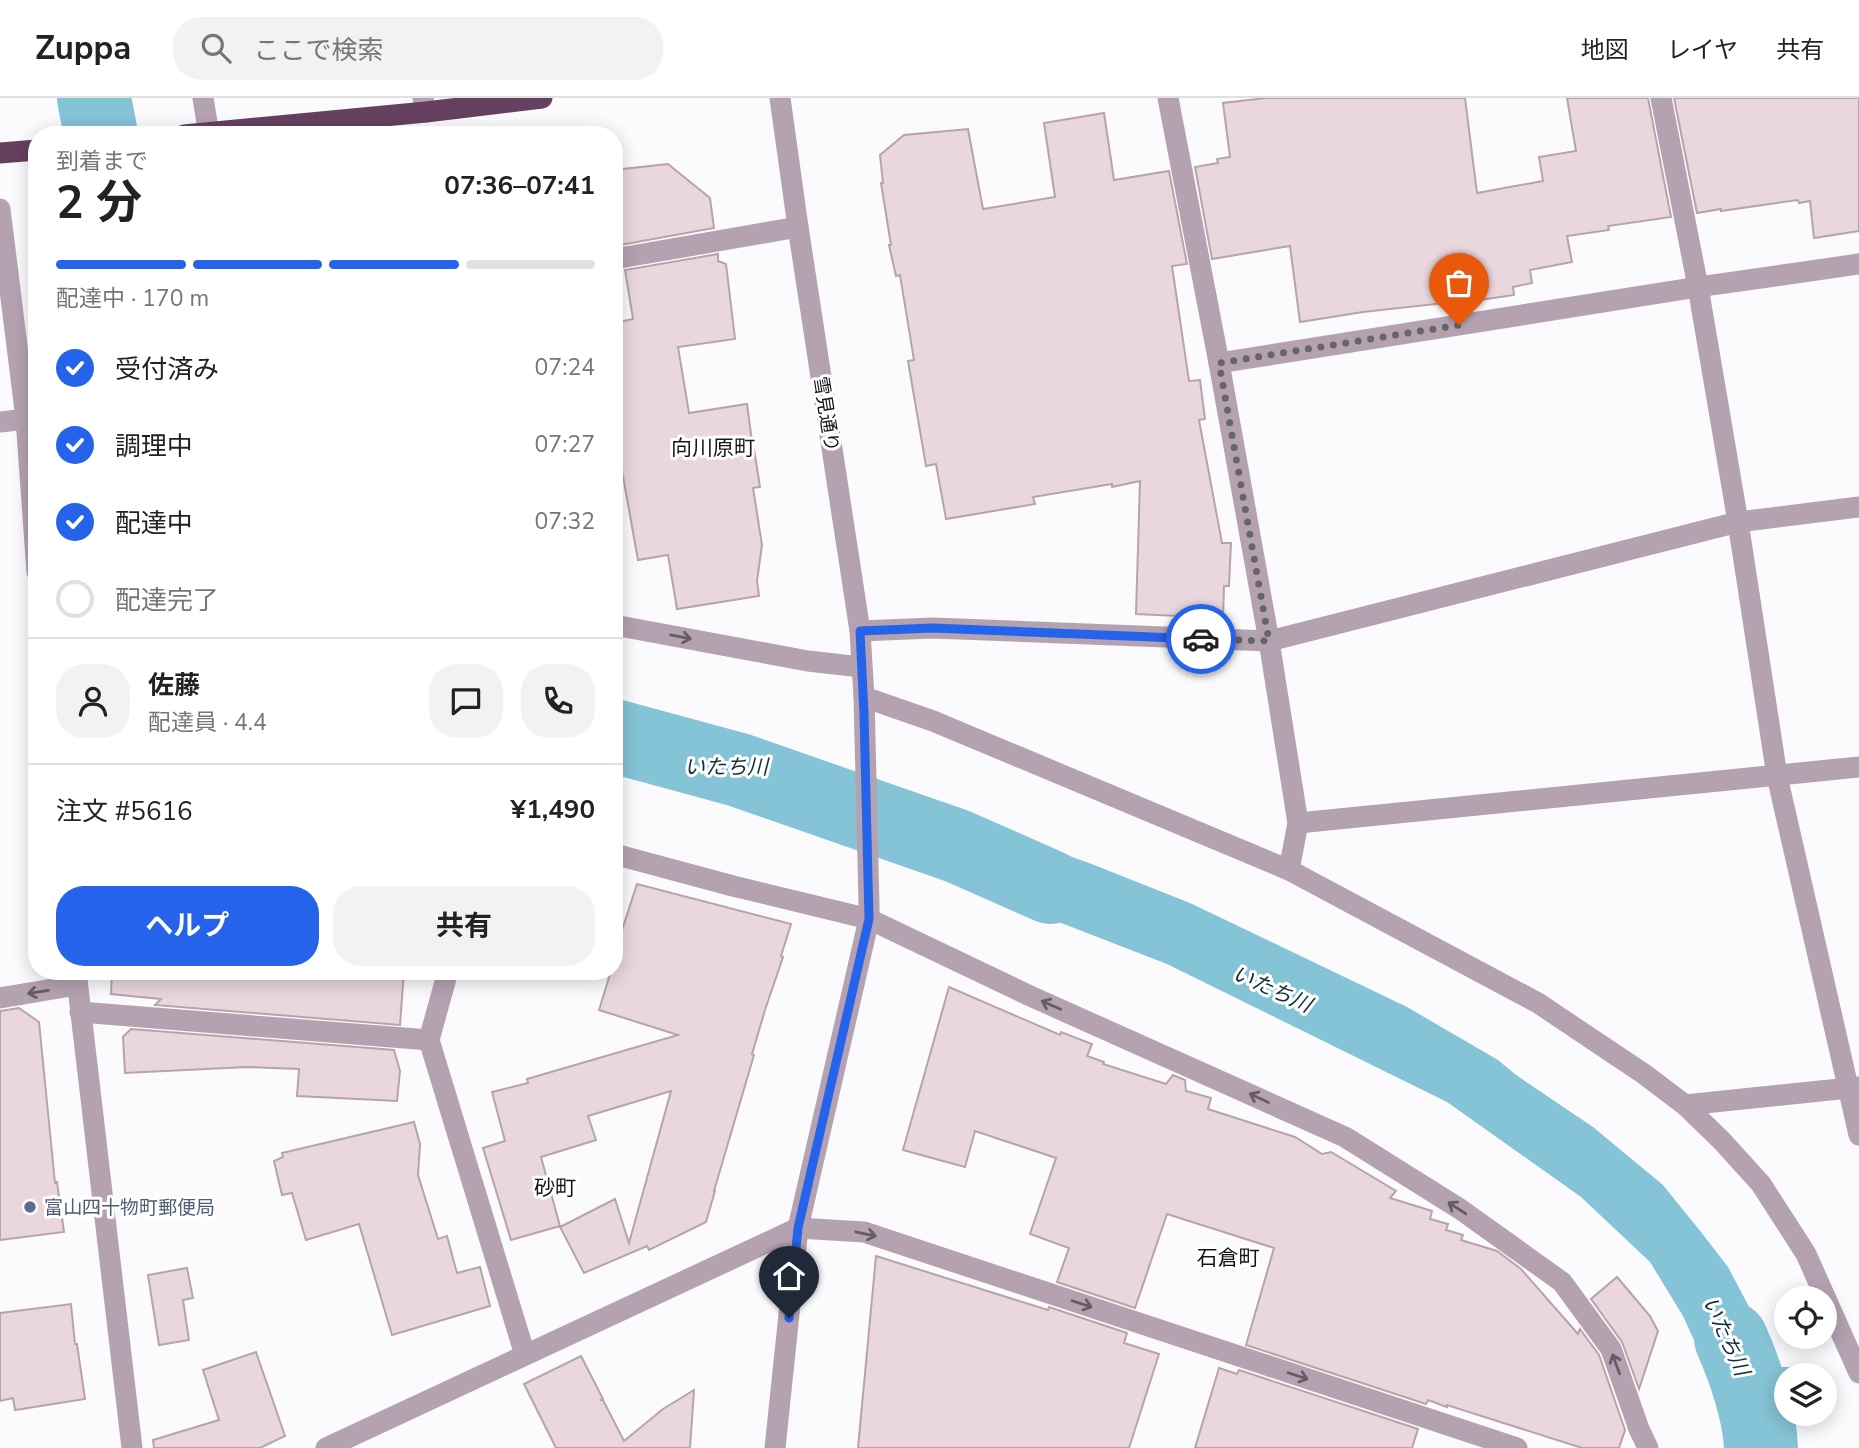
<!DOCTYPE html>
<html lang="ja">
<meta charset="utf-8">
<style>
:root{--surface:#fff;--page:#f2f2f2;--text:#222;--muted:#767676;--line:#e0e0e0;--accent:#2563eb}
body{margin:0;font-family:"Nunito Sans","Noto Sans JP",sans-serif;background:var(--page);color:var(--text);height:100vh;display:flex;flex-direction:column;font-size:26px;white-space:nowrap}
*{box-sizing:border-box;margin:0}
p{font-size:23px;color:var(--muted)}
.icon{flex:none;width:38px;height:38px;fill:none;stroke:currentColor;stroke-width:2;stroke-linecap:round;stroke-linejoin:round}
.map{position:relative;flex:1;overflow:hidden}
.panel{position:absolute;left:28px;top:28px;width:595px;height:854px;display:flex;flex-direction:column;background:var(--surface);border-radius:28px;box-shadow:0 4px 18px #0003}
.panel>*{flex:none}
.buttons{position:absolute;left:1774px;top:1188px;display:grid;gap:14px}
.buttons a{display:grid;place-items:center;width:63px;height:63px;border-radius:50%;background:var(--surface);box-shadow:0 4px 18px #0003;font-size:35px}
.pin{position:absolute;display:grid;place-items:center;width:60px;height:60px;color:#fff;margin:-72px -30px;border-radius:50% 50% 50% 0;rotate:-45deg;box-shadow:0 0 7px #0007}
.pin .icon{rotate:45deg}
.courier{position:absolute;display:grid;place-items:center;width:70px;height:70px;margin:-35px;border:5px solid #2563eb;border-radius:50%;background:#fff;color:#222;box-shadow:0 2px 9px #0007}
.overview em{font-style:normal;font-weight:700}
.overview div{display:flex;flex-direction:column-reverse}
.overview{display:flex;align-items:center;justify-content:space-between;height:119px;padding:0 28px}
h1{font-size:46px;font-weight:700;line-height:52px}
.bar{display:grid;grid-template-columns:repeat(4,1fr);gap:10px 7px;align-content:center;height:84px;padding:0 28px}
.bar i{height:9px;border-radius:5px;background:var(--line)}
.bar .active{background:var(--accent)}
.bar p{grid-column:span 4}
.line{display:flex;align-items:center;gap:18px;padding:0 28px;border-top:2px solid var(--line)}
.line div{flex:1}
.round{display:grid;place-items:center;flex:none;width:74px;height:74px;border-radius:28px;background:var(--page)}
ol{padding:0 28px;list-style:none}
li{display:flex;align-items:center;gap:21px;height:77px}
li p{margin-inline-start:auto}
li .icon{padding:7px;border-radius:50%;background:var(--accent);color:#fff;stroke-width:4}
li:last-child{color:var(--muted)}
li i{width:38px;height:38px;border:4px solid var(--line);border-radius:50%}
.action{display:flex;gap:14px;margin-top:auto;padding:14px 28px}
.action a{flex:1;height:80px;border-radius:28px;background:var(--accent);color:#fff;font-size:28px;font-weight:700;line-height:80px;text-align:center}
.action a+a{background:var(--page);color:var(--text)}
header{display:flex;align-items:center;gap:42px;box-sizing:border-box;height:98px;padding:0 35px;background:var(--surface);border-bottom:2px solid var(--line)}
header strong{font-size:33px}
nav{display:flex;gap:38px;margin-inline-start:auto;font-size:24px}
.search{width:490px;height:63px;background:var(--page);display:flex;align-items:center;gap:18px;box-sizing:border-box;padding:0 24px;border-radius:28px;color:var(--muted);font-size:26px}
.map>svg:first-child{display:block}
.water{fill:#85c3d6}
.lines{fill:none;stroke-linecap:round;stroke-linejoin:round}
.river{stroke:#85c3d6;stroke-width:74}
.building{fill:#ead7dd;stroke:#b7a4ab;stroke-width:2}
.minor{stroke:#b5a2b1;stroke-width:21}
.highway{stroke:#65405f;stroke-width:21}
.oneway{stroke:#665c66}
.done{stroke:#67656a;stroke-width:7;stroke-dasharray:0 12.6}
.route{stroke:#2563eb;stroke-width:9}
.service-dot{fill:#5c6f8a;stroke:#fff;stroke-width:2.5}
.labels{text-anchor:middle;stroke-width:6;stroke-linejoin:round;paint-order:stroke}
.street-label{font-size:19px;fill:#17151b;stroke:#fff}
.service-label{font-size:19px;fill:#4e5e75;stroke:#fff;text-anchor:start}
.neighbourhood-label{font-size:21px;fill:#17151b;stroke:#fff}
.water-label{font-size:21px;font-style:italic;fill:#102f37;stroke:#fff}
</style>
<header>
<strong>Zuppa</strong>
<div class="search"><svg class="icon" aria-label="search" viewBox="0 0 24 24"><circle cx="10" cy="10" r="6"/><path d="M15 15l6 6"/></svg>ここで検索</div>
<nav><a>地図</a><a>レイヤ</a><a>共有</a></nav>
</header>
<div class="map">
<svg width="1859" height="1350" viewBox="0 0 1859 1350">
<rect width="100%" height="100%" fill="#fbfafd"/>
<g class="water">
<polygon points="614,608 686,627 748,640 788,656 789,724 739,706 614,674"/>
<polygon points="957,718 1089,765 1190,805 1407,909 1498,962 1516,977 1593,1029 1663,1087 1701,1134 1728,1169 1756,1222 1776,1269 1794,1269 1798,1275 1793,1277 1787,1278 1787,1280 1783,1283 1787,1296 1787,1316 1792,1316 1794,1325 1730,1350 1713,1284 1683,1218 1650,1164 1581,1099 1447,1004 1167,866 958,785"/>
</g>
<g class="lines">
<g class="river">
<polyline points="94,0 101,37"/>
<polyline points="614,638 739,672 957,748 1050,789"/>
<path d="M1731,1241C1745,1272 1760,1317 1761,1350"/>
</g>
</g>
<g class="building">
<polygon points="1266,0 1465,0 1477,95 1543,83 1539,59 1576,53 1567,0 1648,0 1671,119 1608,128 1609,132 1567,138 1572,164 1530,172 1532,185 1513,189 1514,197 1453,206 1453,204 1363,214 1300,224 1290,148 1212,161 1195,69 1218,65 1217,61 1230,59 1223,5"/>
<polygon points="1674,0 1859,0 1859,133 1814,140 1810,103 1799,105 1798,102 1721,113 1721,111 1697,115"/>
<polygon points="1104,15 1114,82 1169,73 1187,166 1172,168 1189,283 1200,282 1205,321 1199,322 1222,445 1231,445 1229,488 1224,488 1223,520 1136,516 1140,383 1112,389 1112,386 1033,399 1035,406 946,421 936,366 926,368 908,263 914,262 900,177 896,178 889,147 891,147 881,85 883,85 880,57 904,37 968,31 983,111 1055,99 1044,25"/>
<polygon points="668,66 710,100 714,130 620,147 619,141 614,141 614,72"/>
<polygon points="718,156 718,163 726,166 735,241 678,249 689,315 747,306 753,351 754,351 760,389 753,390 762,447 757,483 759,498 677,511 668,457 638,462 614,328 614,225 633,221 625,172"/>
<polygon points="637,786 791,826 781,858 783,859 765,912 752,956 754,957 714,1093 715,1093 706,1124 649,1152 647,1148 584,1175 560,1129 615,1101 629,1145 671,993 588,1018 596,1042 541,1059 560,1128 511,1142 483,1050 505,1043 492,994 528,985 527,981 678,937 599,912 611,873 614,873 614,857"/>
<polygon points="112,873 404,873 400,927 155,907 161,901 111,896"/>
<polygon points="949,889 1060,937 1061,934 1092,946 1087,958 1104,964 1103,966 1166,986 1173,977 1185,982 1186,993 1211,1000 1208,1011 1295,1039 1322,1056 1331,1054 1396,1093 1390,1100 1432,1113 1430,1121 1448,1126 1446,1132 1463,1137 1461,1142 1497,1153 1521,1171 1578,1236 1580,1231 1599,1257 1625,1332 1619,1350 1582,1350 1447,1307 1447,1309 1428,1302 1426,1306 1246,1247 1274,1150 1167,1116 1135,1210 1057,1184 1069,1150 1030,1136 1056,1060 975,1033 965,1069 903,1052"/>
<polygon points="19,910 39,924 55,1085 57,1084 64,1134 0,1142 0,913"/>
<polygon points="131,931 394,952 400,973 397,1003 297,998 299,971 247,969 125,975 123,939"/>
<polygon points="414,1024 420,1046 418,1077 438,1141 447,1138 457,1175 480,1169 490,1208 392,1237 359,1126 306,1142 292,1095 282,1097 274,1063 283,1059 282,1055"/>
<polygon points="876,1158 1048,1212 1049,1209 1127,1235 1124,1245 1159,1256 1129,1350 858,1350"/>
<polygon points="187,1170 193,1200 183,1202 189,1242 159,1247 148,1177"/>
<polygon points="1617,1179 1650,1218 1658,1233 1639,1291 1622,1244 1591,1201"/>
<polygon points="71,1206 75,1246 77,1246 85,1301 15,1312 13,1300 0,1303 0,1215"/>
<polygon points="256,1254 285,1338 260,1350 154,1350 153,1342 219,1322 203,1272"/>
<polygon points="581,1258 603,1301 600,1302 603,1302 624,1343 663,1311 694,1292 690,1350 556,1350 524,1286"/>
<polygon points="1219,1270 1237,1276 1239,1272 1418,1331 1412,1350 1195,1350"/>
</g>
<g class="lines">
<g class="minor">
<polyline points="203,0 209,37"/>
<polyline points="423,0 426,14"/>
<polyline points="1168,0 1219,265 1269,543 1298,725 1289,772"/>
<polyline points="1661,0 1698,189 1738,424 1777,678 1859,1037"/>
<polyline points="0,111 26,321 37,474"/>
<polyline points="614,161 798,129"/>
<polyline points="1219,265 1698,189 1859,166"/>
<polyline points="0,324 26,321"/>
<polyline points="614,527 808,563 861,569"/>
<polyline points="860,533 933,530 1269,543 1738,424 1859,409"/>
<polyline points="864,599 933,623 1289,772 1538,905 1644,976 1685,1007 1722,1043 1761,1086 1806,1156 1859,1275"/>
<polyline points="1298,725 1859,669"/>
<polyline points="614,756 733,788 869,821 1028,897 1345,1039 1460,1111 1562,1184 1611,1251 1639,1331 1648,1350"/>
<polyline points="76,873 132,1350"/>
<polyline points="448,873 429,942 525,1257"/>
<polyline points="0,900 77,887"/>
<polyline points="80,914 429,942"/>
<polyline points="1685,1007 1859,989"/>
<polyline points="326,1350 798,1130 864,1134 1517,1350"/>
<polyline points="775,1350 798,1130 869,821 869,807 864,599 860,533 798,129 780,0"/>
</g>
<g class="highway">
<polyline points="184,37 426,14 542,0"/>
<polyline points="0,55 37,52"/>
</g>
</g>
<defs><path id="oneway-shaft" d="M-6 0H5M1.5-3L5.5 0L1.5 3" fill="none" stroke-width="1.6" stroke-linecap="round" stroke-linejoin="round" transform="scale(1.75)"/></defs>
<g class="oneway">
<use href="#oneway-shaft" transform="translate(681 539) rotate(11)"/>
<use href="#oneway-shaft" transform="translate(38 894) rotate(171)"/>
<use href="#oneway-shaft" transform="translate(1051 907) rotate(-156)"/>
<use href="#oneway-shaft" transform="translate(1259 1000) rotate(-155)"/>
<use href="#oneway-shaft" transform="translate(1457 1110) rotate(-147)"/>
<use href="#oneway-shaft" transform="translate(866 1136) rotate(12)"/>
<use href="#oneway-shaft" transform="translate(1082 1206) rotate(18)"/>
<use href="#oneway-shaft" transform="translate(1616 1266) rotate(-110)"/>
<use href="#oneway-shaft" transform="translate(1298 1278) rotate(18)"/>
</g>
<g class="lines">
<polyline class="done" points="1201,541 1269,543 1219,265 1459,227"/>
<polyline class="route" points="789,1220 798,1130 869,821 864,616 860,533 933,530 1201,541"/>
</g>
<circle class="service-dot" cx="30" cy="1109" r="7"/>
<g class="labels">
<g class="street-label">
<text transform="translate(827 316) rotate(81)" y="7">雪見通り</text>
</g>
<g class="service-label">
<text x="44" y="1116">富山四十物町郵便局</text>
</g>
<g class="neighbourhood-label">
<text x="713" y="357">向川原町</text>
<text x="555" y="1097">砂町</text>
<text x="1228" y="1167">石倉町</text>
</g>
<g class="water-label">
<text x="726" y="676">いたち川</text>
<text transform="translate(1272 891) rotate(24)" y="7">いたち川</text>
<text transform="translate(1726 1238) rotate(66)" y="7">いたち川</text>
</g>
</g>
</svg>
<div class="buttons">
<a><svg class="icon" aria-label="locate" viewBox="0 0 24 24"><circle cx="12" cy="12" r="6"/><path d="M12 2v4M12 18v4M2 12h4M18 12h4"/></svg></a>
<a><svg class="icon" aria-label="layers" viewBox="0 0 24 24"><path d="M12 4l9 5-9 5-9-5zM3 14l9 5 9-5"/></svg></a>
</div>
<div class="pin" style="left:1459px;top:227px;background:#ea580c"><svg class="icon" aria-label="bag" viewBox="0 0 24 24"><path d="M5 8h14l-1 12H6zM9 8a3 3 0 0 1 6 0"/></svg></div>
<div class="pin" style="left:789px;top:1220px;background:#1f2937"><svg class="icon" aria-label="home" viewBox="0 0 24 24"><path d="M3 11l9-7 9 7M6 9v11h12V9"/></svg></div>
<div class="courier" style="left:1201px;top:541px"><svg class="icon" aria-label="car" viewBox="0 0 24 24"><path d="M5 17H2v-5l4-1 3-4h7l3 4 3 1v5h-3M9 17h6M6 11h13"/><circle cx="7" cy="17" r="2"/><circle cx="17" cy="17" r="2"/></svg></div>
<section class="panel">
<div class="overview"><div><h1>2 分</h1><p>到着まで</p></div><em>07:36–07:41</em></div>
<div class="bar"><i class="active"></i><i class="active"></i><i class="active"></i><i></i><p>配達中 · 170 m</p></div>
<ol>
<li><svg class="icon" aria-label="check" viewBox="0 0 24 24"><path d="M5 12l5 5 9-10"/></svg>受付済み<p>07:24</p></li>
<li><svg class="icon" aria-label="check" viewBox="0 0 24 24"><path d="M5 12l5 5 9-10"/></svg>調理中<p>07:27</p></li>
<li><svg class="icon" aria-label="check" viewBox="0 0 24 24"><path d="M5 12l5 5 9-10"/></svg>配達中<p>07:32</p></li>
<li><i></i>配達完了</li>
</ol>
<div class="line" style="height:126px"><a class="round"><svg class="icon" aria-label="person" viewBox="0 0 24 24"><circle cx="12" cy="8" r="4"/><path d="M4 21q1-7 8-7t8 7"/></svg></a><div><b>佐藤</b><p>配達員 · 4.4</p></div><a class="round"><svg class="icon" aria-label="chat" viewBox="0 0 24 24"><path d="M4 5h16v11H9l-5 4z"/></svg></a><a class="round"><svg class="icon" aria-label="phone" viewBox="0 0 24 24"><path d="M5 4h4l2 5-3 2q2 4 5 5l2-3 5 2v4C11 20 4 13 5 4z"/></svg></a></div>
<div class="line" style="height:91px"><div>注文 #5616</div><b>¥1,490</b></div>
<div class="action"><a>ヘルプ</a><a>共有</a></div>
</section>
</div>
